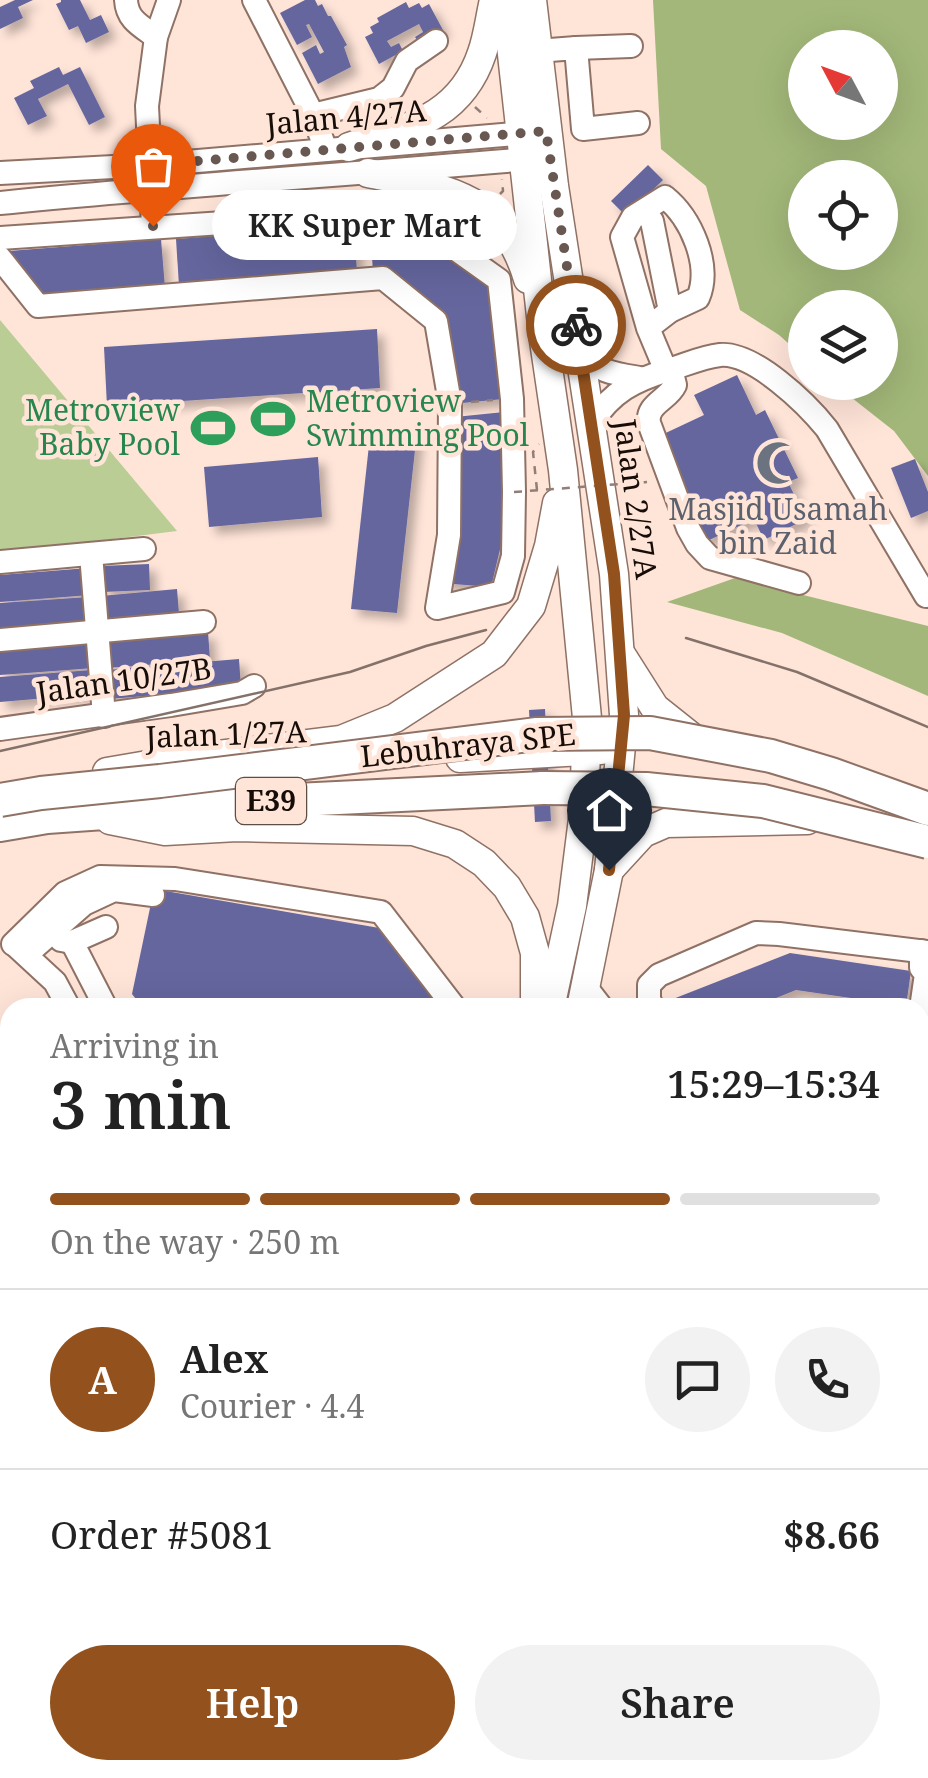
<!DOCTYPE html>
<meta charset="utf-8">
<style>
:root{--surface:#fff;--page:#f2f2f2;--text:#222;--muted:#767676;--line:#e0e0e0;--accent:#93521d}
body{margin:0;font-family:"Noto Serif",serif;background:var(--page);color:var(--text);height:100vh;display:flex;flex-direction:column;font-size:38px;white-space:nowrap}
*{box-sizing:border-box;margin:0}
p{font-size:32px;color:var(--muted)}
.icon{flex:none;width:55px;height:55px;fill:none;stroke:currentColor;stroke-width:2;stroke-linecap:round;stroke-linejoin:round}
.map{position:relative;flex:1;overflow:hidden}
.side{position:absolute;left:0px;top:998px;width:930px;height:782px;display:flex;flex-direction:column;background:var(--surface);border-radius:30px 30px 0 0;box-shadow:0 10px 40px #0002}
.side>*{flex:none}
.needle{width:65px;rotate:311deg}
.buttons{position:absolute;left:788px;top:30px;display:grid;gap:20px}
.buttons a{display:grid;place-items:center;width:110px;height:110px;border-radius:50%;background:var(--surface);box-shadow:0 10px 40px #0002;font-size:50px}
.pin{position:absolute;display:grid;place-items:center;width:85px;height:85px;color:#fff;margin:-102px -42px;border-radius:50% 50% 50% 0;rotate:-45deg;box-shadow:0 0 10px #0007}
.pin .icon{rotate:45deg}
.courier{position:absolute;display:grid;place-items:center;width:100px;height:100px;margin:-50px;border:8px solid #93521d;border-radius:50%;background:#fff;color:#222;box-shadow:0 2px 12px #0007}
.bubble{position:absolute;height:70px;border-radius:35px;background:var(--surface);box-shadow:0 10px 40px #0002;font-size:32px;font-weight:600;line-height:70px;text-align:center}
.headline em{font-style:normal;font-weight:600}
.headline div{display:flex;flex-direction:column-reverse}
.headline{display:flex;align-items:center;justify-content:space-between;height:170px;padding:0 50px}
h1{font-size:65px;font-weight:600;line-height:75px}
.bar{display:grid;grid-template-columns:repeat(4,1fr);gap:15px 10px;align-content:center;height:120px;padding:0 50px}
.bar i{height:12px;border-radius:8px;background:var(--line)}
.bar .active{background:var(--accent)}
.bar p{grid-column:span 4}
.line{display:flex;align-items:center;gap:25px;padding:0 50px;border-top:2px solid var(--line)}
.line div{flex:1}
.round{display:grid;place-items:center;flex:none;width:105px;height:105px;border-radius:52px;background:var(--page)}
.action{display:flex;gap:20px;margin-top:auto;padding:20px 50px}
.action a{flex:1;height:115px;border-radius:60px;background:var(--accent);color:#fff;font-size:40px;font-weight:600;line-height:115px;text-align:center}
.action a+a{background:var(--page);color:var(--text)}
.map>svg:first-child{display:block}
.green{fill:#b9cd95}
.forest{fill:#a2b779;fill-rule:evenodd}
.building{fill:#65669e;filter:url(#shadow)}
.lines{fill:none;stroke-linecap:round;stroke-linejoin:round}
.minor-casing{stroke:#8f7265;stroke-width:26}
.major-casing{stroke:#8f7265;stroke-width:31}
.highway-casing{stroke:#8f7265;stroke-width:36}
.path{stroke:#917e76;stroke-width:2.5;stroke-dasharray:8 8;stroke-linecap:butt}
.minor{stroke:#fff;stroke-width:22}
.major{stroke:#fff;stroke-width:28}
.highway{stroke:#fff;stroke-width:32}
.tram{stroke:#84726a;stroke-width:2.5}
.highway-bridge-casing{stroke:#8f7265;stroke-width:36;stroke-linecap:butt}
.path-bridge{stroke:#917e76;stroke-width:2.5;stroke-dasharray:8 8;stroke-linecap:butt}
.highway-bridge{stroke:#fff;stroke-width:32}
.done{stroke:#685851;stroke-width:10;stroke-dasharray:0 18}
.route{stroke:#93521d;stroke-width:12}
.labels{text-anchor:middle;stroke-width:9;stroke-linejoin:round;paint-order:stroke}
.shield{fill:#ffe4d8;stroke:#5d4e46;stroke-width:2.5}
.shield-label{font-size:28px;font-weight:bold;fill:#170d08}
.street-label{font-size:30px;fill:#170d08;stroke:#ffe4d8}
.leisure-label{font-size:30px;fill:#27864d;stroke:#ffe4d8;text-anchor:start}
.worship-label{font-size:30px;fill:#5b616d;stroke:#ffe4d8}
</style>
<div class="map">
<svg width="928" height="1778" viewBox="0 0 928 1778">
<defs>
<filter id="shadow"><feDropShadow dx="7" dy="7" stdDeviation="5" flood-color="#0004"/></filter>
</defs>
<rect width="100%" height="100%" fill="#ffe4d8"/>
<g class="green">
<polygon points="0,320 177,531 0,553"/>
<polygon points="122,1770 275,1770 270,1778 113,1778"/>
</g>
<g class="forest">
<path d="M653,0H928V476L894,431L833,383L880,382V308H805V358L779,335L740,310L706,186L661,149ZM805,48H880V122H805ZM805,178H880V252H805Z"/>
<polygon points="735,578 928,626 928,696 782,633 667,602"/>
</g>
<g class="building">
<polygon points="15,0 33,0 18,7 23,18 0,29 0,7"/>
<polygon points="61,0 80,0 90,20 101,15 109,32 86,43 78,26 69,30 56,4 61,2"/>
<polygon points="305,0 315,0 318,6 322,4 328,16 331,16 347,45 344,47 351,67 318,84 302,53 316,45 320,54 324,52 309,24 306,25 312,37 297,45 280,13"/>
<polygon points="406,2 409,8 419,3 422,8 429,4 443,30 419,43 415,37 423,32 419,24 387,41 391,47 399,43 403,51 379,64 365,37 373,33 370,27 379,22 377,18"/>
<polygon points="59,67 63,75 80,67 105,117 89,125 68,84 38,99 47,116 28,125 14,98 34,88 30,81"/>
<polygon points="648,165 663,180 626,216 611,201"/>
<polygon points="397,221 491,288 503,399 452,404 428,304 373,273 370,222"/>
<polygon points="354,225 357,273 179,286 176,239"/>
<polygon points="161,239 165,288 37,298 9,251"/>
<polygon points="377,329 380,388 107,406 104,347"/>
<polygon points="737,375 756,415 765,410 798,478 788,482 806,519 764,540 754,519 705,542 655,438 704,415 694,395"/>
<polygon points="504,412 502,541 491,587 441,583 455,417"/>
<polygon points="371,427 417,432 397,613 351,609"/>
<polygon points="318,457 322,517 209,527 204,467"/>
<polygon points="915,459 928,492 928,511 911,518 891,468"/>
<polygon points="149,564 150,590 102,592 101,566"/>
<polygon points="88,568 90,595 0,602 0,575"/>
<polygon points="177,589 179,614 104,621 101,596"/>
<polygon points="89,597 91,623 0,630 0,603"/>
<polygon points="208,632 210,660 107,668 105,640"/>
<polygon points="92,643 94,668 0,675 0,649"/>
<polygon points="239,659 241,688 109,699 107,670"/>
<polygon points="92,670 94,694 0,702 0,677"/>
<polygon points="545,709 551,821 535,822 529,710"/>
<polygon points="154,889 385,929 440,1008 143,1008 132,994"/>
<polygon points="790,953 911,971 906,1006 796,990 751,1008 677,1008 673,999"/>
<polygon points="928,1321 928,1356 920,1363 920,1328"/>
<polygon points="0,1422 10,1435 10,1459 0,1467"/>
<polygon points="10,1525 10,1595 0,1603 0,1533"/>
<polygon points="928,1678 928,1715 920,1722 920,1685"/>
<polygon points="928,1727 928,1762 920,1769 920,1734"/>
<polygon points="464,1770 508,1770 516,1778 471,1778"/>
<polygon points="515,1770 562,1770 570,1778 523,1778"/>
<polygon points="600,1770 638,1770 646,1778 607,1778"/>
<polygon points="646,1770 687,1770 694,1778 653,1778"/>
</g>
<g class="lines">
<g class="minor-casing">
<g id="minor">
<path d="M126,0C127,20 141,26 156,37"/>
<polyline points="254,0 313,115 326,150"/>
<polyline points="576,48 631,46"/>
<polyline points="537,51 576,48 583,129 638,123"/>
<polyline points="313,115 379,99 393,88 407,61 436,41"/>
<polyline points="0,173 151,165 538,132"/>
<path d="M0,203C180,185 360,174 540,158"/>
<polyline points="644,212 652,221 670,311"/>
<polyline points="153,226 147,106 156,37 169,0"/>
<polyline points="0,238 402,211 499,280 512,399 514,492 513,556 503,592 437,608 449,535 450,403 436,321 383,278 38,306 0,258"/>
<path d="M648,328L670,311L698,298C712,265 691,218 665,197L633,217L622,237L648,328L666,371"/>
<path d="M581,352C596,372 616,374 640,378"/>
<path d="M671,369L675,385C668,400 646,404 649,423L688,528L697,544L710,558L799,583"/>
<path d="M592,422C613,391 633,381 668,370C685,365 702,357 720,355C754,352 807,404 827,429L926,596"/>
<polyline points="91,554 104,716"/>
<polyline points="0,562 144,549"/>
<polyline points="0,640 204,622"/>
<polyline points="0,729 171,705 242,693 254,686"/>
<polyline points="61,940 72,942 106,927"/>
<polyline points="72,942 106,1008"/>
<polyline points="13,944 65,893 100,877 175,879 381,912 455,1008"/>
<polyline points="16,946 55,982 69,1008"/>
<polyline points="27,954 84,904 114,890 153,895"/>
<polyline points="585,986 602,1008"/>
<polyline points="653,1008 649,999 649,985 659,975 756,933 779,934 928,952"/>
<polyline points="920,1015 926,974 921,968 921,951"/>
<polyline points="920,1040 928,1042"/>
<polyline points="920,1112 928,1114"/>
<polyline points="920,1303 928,1294"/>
<polyline points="0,1395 10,1391"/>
<polyline points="0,1491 10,1484"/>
<polyline points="920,1509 928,1518"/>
<polyline points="0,1511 10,1503"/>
<polyline points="0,1635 10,1627"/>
<polyline points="0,1733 10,1755"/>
<polyline points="17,1770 20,1778"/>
<polyline points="288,1770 294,1778"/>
<polyline points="577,1770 584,1778"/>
<polyline points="715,1770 722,1778"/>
<polyline points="825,1770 833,1778"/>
<polyline points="791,1778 792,1770"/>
</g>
</g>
<g class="major-casing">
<g id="major">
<polyline points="506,0 543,334 563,470 587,718 584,811 572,906 550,1008"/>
<polyline points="532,0 554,186 614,574 624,715 609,870 581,1008"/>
<path d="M349,147C407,128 460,119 482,53C488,36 490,17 494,0"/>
<path d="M368,173C445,188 503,195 528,279"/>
<polyline points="622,656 655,708 699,743"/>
<polyline points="460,758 601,750"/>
<polyline points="107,772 177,760 341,740 395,718 494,654 531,606 549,546 557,503"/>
<polyline points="110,820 165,831 237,827 413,831 455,844 484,863 507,887 525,917 535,953 535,1008"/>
<polyline points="609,870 643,833 666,823 807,820"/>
<polyline points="386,1778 388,1770"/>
<polyline points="420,1778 422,1770"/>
</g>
</g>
<g class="highway-casing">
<polyline id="highway" points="0,825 47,817 276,801 543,788"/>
</g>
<g class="path">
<polyline points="475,107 487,118"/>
<polyline points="500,194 503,191 502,179"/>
<polyline points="471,402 493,400"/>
<polyline points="537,490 533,452 539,444"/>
<polyline points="0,1675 10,1666"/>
</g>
<use href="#minor" class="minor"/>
<use href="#major" class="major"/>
<use href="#highway" class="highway"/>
<g class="tram">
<polyline points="686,638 797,672 928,727"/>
<polyline points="0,751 350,672 426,646 486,630"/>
</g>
<g class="highway-bridge-casing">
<g id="highway-bridge">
<polyline points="543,788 646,789 763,801 928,842"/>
<polyline points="0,800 41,793 160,781 537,734 650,733 771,756 831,774 928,809"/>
</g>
</g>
<polyline class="path-bridge" points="514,492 647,482"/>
<use href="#highway-bridge" class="highway-bridge"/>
</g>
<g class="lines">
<polyline class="done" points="153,226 151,165 546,131 576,325"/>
<polyline class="route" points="576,325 614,574 624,715 609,870"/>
</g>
<defs>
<g id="stadium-bare" transform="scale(3.45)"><path d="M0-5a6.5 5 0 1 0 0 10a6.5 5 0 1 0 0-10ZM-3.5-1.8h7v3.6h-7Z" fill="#2e9e5b" stroke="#ffe4d8" stroke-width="2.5" paint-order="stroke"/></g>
<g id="mosque-bare" transform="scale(3.45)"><path d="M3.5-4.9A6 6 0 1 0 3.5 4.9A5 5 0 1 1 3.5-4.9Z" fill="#6b7280" stroke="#ffe4d8" stroke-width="2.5" paint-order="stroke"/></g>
</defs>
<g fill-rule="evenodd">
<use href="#stadium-bare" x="273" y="419"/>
<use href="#stadium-bare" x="213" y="428"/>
<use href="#mosque-bare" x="778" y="463"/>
</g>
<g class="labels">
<rect class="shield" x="236" y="778" width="70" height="46" rx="8"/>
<g class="shield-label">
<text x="271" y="811">E39</text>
</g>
<g class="street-label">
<text transform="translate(346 118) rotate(-5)" y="10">Jalan 4/27A</text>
<text transform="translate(635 499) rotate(82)" y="10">Jalan 2/27A</text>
<text transform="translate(124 681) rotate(-8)" y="10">Jalan 10/27B</text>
<text transform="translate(226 735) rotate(-2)" y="10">Jalan 1/27A</text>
<text transform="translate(468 746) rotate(-6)" y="10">Lebuhraya SPE</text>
</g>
<g class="leisure-label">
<text x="306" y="412">Metroview<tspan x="306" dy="34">Swimming Pool</tspan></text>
<text x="180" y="421" text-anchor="end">Metroview<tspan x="180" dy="34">Baby Pool</tspan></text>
</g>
<g class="worship-label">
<text x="778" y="520">Masjid Usamah<tspan x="778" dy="34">bin Zaid</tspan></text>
</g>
</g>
</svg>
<div class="buttons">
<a><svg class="needle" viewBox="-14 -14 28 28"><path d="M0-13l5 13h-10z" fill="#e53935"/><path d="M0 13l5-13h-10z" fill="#767676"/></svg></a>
<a><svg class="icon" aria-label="locate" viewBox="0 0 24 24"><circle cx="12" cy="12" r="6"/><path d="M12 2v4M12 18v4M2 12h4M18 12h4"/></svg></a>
<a><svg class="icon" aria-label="layers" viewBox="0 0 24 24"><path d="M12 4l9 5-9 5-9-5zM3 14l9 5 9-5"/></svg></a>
</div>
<div class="pin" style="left:153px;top:226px;background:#ea580c"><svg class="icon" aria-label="bag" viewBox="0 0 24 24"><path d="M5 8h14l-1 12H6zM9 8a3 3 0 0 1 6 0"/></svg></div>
<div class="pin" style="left:609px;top:870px;background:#1f2937"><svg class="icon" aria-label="home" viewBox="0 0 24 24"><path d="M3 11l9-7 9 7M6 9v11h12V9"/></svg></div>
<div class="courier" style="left:576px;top:325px"><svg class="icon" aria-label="bike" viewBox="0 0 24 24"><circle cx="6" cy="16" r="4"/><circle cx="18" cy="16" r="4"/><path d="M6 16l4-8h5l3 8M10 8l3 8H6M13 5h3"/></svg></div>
<div class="bubble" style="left:212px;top:190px;width:305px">KK Super Mart</div>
<section class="side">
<div class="headline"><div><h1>3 min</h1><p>Arriving in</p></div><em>15:29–15:34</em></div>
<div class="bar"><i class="active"></i><i class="active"></i><i class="active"></i><i></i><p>On the way · 250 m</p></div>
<div class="line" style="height:180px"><b class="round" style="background:var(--accent);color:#fff">A</b><div><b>Alex</b><p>Courier · 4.4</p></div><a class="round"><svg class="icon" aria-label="chat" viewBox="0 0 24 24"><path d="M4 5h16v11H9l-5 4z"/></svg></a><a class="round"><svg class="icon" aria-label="phone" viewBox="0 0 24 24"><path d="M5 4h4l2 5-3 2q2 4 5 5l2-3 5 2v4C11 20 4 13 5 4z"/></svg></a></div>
<div class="line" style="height:130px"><div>Order #5081</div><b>$8.66</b></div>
<div class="action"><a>Help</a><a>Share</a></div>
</section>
</div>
